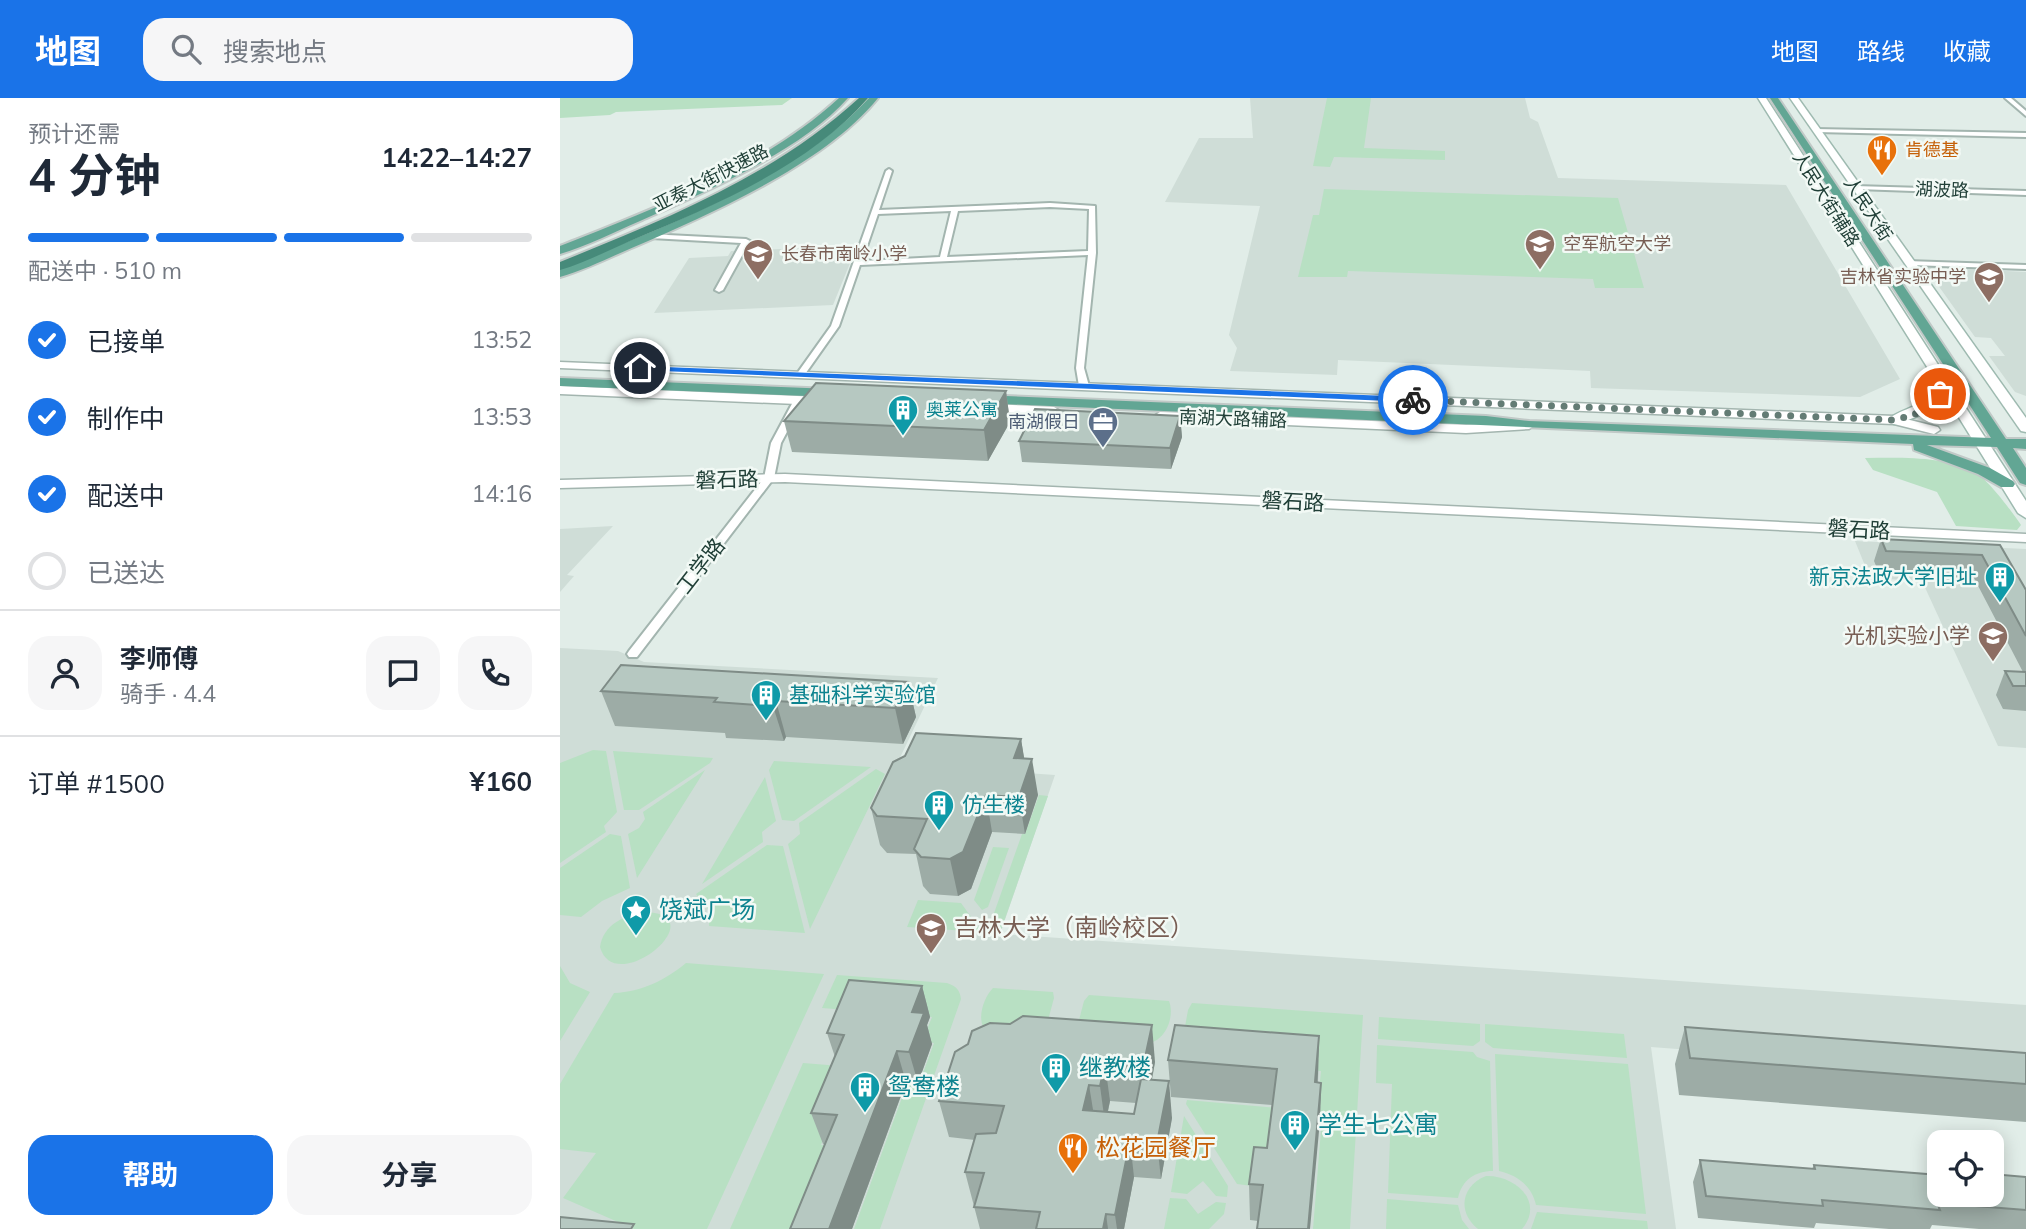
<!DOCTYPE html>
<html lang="zh">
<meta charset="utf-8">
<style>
:root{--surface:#fff;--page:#f6f6f7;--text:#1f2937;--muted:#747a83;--line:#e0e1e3;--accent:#1a73e8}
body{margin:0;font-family:Mulish,"Noto Sans SC",sans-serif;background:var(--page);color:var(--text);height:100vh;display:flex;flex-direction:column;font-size:26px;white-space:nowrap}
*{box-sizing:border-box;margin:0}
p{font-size:23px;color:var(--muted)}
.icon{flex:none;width:38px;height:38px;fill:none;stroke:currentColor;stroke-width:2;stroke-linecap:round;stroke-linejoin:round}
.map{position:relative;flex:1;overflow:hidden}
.side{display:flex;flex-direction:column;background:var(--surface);width:560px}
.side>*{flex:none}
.tools{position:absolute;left:1367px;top:1032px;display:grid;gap:14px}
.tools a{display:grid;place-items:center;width:77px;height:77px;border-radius:14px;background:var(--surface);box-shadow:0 4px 18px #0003;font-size:35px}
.pin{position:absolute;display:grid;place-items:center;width:60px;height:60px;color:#fff;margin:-30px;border:4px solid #fff;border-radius:50%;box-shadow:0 2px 7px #0007}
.courier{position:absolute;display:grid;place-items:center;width:70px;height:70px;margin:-35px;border:5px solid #1a73e8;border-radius:50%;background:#fff;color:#222;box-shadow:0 2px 9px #0007}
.headline em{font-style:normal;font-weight:700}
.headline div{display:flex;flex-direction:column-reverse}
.headline{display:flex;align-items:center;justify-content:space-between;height:119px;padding:0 28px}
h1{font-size:46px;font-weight:700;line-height:52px}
.bar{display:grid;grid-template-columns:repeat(4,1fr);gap:10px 7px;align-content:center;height:84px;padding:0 28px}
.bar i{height:9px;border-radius:5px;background:var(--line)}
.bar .selected{background:var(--accent)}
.bar p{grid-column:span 4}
.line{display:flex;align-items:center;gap:18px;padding:0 28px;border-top:2px solid var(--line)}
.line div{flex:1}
.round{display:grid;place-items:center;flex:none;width:74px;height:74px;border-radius:21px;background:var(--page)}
ol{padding:0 28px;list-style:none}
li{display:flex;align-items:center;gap:21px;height:77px}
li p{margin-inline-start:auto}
li .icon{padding:7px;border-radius:50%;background:var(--accent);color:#fff;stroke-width:4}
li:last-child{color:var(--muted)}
li i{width:38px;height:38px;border:4px solid var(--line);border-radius:50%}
.primary-button{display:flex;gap:14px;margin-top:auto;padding:14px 28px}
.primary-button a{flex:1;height:80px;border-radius:21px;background:var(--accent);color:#fff;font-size:28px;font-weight:700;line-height:80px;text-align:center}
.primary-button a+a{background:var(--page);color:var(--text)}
header{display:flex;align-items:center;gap:42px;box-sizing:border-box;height:98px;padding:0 35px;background:var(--accent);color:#fff}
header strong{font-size:33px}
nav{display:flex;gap:38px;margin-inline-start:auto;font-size:24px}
.search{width:490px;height:63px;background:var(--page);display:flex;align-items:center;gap:18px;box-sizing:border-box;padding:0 24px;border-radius:21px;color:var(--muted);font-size:26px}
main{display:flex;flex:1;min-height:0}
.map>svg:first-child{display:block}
.built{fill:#cfddd7}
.green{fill:#b8e0c3}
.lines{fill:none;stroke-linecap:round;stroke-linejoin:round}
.minor-casing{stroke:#a3b5af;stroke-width:4}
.tertiary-casing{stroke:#a3b5af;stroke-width:3}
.secondary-casing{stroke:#9ebab0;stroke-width:3}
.primary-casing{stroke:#c1c9c7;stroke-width:4}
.trunk-casing{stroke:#c1c9c7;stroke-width:4}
.minor{fill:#fff;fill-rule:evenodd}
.tertiary{fill:#fff;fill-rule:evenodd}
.secondary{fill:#fff;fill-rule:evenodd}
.primary{fill:#62a694;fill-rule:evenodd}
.trunk{fill:#468a7a;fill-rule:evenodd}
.wall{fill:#9daca6;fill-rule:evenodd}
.shaded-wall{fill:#7f8c87}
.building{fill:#b6c8c1;stroke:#7f8c87;stroke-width:2}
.route{fill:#1a73e8}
.done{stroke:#647c75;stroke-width:7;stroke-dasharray:0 12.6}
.labels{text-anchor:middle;stroke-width:5;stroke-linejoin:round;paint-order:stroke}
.far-food-label{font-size:18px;fill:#c56008;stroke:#f2f9f5;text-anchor:start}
.far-street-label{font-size:18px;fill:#203f37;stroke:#f2f9f5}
.far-education-label{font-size:18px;fill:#785e54;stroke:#f2f9f5;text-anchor:start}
.far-culture-label{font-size:18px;fill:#0d838f;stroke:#f2f9f5;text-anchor:start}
.far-service-label{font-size:18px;fill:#4e5e75;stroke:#f2f9f5;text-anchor:end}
.street-label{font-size:21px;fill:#203f37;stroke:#f2f9f5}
.culture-label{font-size:21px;fill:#0d838f;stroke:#f2f9f5;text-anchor:start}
.education-label{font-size:21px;fill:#785e54;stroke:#f2f9f5;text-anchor:end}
.near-culture-label{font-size:24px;fill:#0d838f;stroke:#f2f9f5;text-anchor:start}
.near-education-label{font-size:24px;fill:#785e54;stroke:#f2f9f5;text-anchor:start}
.near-food-label{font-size:24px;fill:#c56008;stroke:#f2f9f5;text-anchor:start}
</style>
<header>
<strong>地图</strong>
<div class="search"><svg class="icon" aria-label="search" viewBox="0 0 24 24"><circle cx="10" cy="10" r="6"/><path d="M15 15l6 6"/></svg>搜索地点</div>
<nav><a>地图</a><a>路线</a><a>收藏</a></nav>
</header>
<main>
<section class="side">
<div class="headline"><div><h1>4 分钟</h1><p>预计还需</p></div><em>14:22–14:27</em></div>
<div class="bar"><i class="selected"></i><i class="selected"></i><i class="selected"></i><i></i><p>配送中 · 510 m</p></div>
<ol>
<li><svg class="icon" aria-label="check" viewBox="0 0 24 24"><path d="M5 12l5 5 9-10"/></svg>已接单<p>13:52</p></li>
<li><svg class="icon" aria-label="check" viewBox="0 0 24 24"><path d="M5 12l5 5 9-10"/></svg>制作中<p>13:53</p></li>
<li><svg class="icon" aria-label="check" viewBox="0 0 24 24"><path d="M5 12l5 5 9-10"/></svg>配送中<p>14:16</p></li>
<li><i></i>已送达</li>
</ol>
<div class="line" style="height:126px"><a class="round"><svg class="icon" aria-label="person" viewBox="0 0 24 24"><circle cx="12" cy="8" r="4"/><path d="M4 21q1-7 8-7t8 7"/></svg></a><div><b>李师傅</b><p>骑手 · 4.4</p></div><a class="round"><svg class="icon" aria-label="chat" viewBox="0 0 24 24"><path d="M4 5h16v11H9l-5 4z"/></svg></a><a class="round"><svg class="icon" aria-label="phone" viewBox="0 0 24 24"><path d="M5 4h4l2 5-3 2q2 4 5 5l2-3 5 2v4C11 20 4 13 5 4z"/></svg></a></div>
<div class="line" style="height:91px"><div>订单 #1500</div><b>¥160</b></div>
<div class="primary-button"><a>帮助</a><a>分享</a></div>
</section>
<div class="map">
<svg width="1466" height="1131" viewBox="0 0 1466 1131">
<rect width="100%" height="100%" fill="#e1ede8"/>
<g class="built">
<polygon points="690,0 965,0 970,20 978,24 998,80 1226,87 1340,281 1300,299 1031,290 1030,273 778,262 777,277 670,273 677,250 669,237 700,108 605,104 639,40 693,40"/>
<polygon points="297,148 273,207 94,215 129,160 168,158 171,153"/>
<polygon points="1365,169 1466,174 1466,298 1455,294 1429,258 1445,258 1431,240 1415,239"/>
<polygon points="53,428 7,477 14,478 0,494 0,431"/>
<polygon points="1295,443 1466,451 1466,650 1438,648 1362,483 1310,480"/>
<polygon points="0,550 58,553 84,564 378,580 337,666 495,677 440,836 1466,907 1466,977 1091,949 1116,1131 0,1131"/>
</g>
<g class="green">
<polygon points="0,0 232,0 222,7 56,14 50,17 0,20"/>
<polygon points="767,0 811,0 804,50 885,53 885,62 774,59 770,69 753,68"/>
<polygon points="764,91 1058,100 1084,190 1035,190 1033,181 788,173 787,179 738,179 753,117 759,117"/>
<path d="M1305,360C1342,360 1385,357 1418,377C1430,384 1453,415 1461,427L1457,432L1396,428L1377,394L1313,372Z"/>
<polygon points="33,652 46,653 57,714 44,728 46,734 0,765 0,665"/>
<polygon points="53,653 153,660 150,665 79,712 64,712"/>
<polygon points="214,663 311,669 234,723 222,722 209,672"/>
<polygon points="316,671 325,676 250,831 228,746 240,736 239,725"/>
<polygon points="145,672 77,780 68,736 79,730 85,721 83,714"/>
<polygon points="205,679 216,723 202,734 203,744 142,786"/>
<polygon points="479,697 488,698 440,835 427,835 462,736 465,736"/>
<polygon points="50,736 61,738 70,790 42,803 21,819 0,817 0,770"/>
<polygon points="207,747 223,748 245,835 149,828 149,813 136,796"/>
<polygon points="433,749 449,750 428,809 422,812 414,802"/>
<polygon points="358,802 401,805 422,834 347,829"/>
<path d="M84,814C158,815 55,902 40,849C43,827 64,817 84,814Z"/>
<path d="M126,865L264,876L147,1131H74L3,1100L36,1055L0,1051V986L54,895C82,894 105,882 126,865Z"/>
<polygon points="0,868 10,885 30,894 0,943"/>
<path d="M277,877L387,885C396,888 400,892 401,901L320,1131H294L347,986H359L374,945L362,944L372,919L262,910Z"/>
<path d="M433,890L493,894L494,900L487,926L424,930C417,919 424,899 433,890Z"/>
<path d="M529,897L609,903C615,918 606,942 589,945L518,926L524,903Z"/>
<polygon points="632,905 803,917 790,1131 753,1131 762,1020 747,1019 757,1013 761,973 619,962 628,912"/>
<polygon points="819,919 920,926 920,943 913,948 818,941"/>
<polygon points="925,926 1064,936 1067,960 933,950 925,944"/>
<path d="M817,947L913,954L917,959L930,963L933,1073C915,1073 902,1082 898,1100L828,1095L832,986L816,985Z"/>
<path d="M935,956L1068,966L1086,1116L976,1107C972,1088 957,1077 939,1073Z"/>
<polygon points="243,965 293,969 261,1047 285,1050 254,1131 170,1131"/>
<polygon points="627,1002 730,1011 706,1084 692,1088 677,1086 626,1006"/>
<polygon points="624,1018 668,1088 667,1099 656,1098 643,1083 627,1096 611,1094"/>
<path d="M926,1078C955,1077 985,1104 962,1131H918C897,1114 901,1088 926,1078Z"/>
<polygon points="610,1100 626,1101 638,1116 656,1104 666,1105 664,1116 649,1131 604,1131"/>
<polygon points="827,1101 898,1107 902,1122 909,1131 826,1131"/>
<polygon points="977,1114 1087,1123 1088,1131 971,1131"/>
</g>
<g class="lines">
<g class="minor-casing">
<g id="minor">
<polygon points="1445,0 1451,0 1466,13 1466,18"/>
<polygon points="1255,31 1466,35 1466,39 1257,34"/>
<path d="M329,71L332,73L319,112L490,105L535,108L536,155L524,270L529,288L527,290H521L519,288L516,270L528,157L300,167L279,228L243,279H237L236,277L271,228L326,73ZM490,109L529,111L528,153L387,159L398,113ZM391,113L380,159L302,163L318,116Z"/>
<polygon points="1295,88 1466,93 1466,97 1297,91 1294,89"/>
<polygon points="88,136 186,141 190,143 163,192 159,194 155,192 181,145 91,140 87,138"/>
<polygon points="1347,163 1466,167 1466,171 1350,167 1347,167"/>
<polygon points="239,299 244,302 221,345 214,380 77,559 69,559 67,556 69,553 204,380 211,345 234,302"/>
</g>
</g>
<g class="tertiary-casing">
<g id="tertiary">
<polygon points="0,264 1334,318 1378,329 1380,332 1374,336 1334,326 0,270"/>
<polygon points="0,288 260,299 266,303 260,307 0,296"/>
<polygon points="429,306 494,309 500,313 494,317 425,313 423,310"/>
<polygon points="600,314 906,327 969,323 975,327 969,331 906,335 596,321 594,318"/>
<polygon points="225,376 1466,436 1466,444 225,384 0,390 0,382"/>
</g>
</g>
<g class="secondary-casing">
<g id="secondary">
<path d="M1198,0H1206L1466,403V420L1458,415L1385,297C1372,314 1354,321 1334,326L1327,322C1343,309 1364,310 1376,290L1374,280Z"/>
<polygon points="1230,0 1238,0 1466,320 1466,334 1461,333"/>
</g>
</g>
<g class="primary-casing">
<g id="primary">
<path d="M279,0H288C241,53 145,94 80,123C54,134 27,148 0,156V148C93,111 205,69 279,0Z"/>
<path d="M309,0H318C266,65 151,116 74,149C50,159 25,172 0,179V171C101,130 234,82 309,0Z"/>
<polygon points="1210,0 1218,0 1446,341 1466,341 1466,351 1453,350 1466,370 1466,387 1460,385 1437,349 1367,347 1430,370 1453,383 1455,386 1453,389 1441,389 1418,376 1354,352 1353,346 421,305 414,301 421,297 926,318 969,323 1431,340"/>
<polygon points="0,280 272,291 279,295 272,299 0,288"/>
</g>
</g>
<g class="trunk-casing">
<path id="trunk" d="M299,0H308C248,69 153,108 70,143C47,153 24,165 0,172V164C106,121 214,78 299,0Z"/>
</g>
<use href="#minor" class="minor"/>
<use href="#tertiary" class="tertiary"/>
<use href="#secondary" class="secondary"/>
<use href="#primary" class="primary"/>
<use href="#trunk" class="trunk"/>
</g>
<g class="wall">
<polygon points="446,293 450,324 428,363 232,354 224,323"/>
<polygon points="620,318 622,339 611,371 462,364 459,343"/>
<polygon points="1321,441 1440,447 1466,492 1466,613 1443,611 1436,597 1445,573 1463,574 1414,480 1319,475 1314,463"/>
<polygon points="348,584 356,619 343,646 226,639 224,643 166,640 165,635 55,628 41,593"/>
<polygon points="461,641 464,661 478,697 465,736 432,734 411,791 398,798 370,796 363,788 356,756 327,755 320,747 311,710 345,658"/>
<polygon points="362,888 370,919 367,927 372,946 358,985 346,984 292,1131 230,1131 265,1047 263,1046 251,1015 275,959 267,935"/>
<polygon points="1125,929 1466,955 1466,1024 1119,997 1115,966"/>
<polygon points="759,938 758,985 761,985 760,1022 698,1123 690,1122 689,1086 707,1050 712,1007 611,999 608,962"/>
<path d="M395,954L595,964L592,982L612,1020L601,1081L574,1079L564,1131H420L405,1074L415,1042L389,1039L379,1003ZM550,1003L576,1005L574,1016L548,1014Z"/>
<polygon points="1140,1062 1252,1071 1254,1067 1379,1077 1466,1079 1466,1131 1419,1131 1372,1127 1370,1131 1329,1131 1256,1125 1254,1130 1138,1120 1133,1084"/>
</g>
<g class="shaded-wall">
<polygon points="446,293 450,324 428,363 424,332"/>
<polygon points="620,318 622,339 611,371 610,350"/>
<polygon points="348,584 356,619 343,646 335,610"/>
<polygon points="216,603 226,639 224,643 213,608"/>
<polygon points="461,641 467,677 472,661 478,697 465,736 459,699 454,660"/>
<polygon points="426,697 432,734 411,791 398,798 390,761"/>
<polygon points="362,888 370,919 367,927 372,946 358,985 349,954 352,914"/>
<polygon points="592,927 595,964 587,1006 583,969"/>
<polygon points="759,938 758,975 754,1021 755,984"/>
<polygon points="337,953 346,984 292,1131 269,1131"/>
<polygon points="545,966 550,1003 545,1025 540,988"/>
<polygon points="609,983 612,1020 601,1081 597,1045"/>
<polygon points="761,985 760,1022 750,1131 748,1131"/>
<polygon points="529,987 535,1024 523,1012"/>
<polygon points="570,1043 574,1079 564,1131 557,1131 555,1117"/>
<polygon points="546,1116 548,1131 543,1131"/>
</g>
<g class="building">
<polygon points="256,285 446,293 424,332 224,323"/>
<polygon points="475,311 620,318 610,350 459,343"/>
<polygon points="1321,441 1440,447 1466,492 1466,538 1422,457 1326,453"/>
<polygon points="61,567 348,584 335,610 216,603 213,608 183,606 154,604 157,600 41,593"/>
<polygon points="1445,573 1466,574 1466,588 1453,588"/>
<polygon points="356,635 461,641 454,660 472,661 459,699 426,697 403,754 390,761 361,759 354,751 367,721 317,718 311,710 333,664 345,658"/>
<polygon points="289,882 362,888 352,914 364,915 349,954 337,953 269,1131 230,1131 277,1017 251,1015 284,937 267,935"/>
<polygon points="463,918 592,927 583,969 545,966 540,988 529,987 523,1012 574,1016 581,981 609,983 597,1045 570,1043 555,1117 546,1116 543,1131 476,1131 480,1114 414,1109 424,1075 405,1074 416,1036 436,1035 444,1008 379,1003 395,954 408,946 412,933 430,925 450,926"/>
<polygon points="615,927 759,938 755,984 761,985 748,1131 697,1131 703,1087 689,1086 694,1049 707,1050 717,971 608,962"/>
<polygon points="1125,929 1466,955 1466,986 1130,960"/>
<polygon points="1140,1062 1255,1071 1254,1067 1379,1077 1379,1097 1432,1097 1432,1076 1466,1079 1466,1112 1377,1105 1380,1112 1262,1102 1263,1108 1146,1098"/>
<polygon points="0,1119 74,1126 71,1131 0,1131"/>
</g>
<polygon class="route" points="80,268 853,299 857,302 853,304 77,272"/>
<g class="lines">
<polyline class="done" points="853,302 1334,322 1354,317 1380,296"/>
</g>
<defs>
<g id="restaurant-pin" transform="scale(1.575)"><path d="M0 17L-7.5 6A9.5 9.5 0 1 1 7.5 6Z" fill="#e8710a" stroke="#f2f9f5"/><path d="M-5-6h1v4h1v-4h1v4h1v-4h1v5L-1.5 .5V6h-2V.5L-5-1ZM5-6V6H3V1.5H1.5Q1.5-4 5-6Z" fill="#fff"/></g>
<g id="university-pin" transform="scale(1.575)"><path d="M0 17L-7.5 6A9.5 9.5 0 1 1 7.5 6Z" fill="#8d6e63" stroke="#f2f9f5"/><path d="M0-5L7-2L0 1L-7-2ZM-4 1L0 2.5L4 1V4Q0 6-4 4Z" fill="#fff"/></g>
<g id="school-pin" transform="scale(1.575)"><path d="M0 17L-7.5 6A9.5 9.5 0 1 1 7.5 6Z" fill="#8d6e63" stroke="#f2f9f5"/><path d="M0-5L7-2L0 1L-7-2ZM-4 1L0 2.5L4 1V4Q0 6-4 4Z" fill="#fff"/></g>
<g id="building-pin" transform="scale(1.575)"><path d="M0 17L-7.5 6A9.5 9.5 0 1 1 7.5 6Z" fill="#0f9aa8" stroke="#f2f9f5"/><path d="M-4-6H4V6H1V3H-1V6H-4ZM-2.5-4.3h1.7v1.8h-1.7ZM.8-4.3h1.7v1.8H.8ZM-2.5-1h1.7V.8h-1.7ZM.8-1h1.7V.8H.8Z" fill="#fff"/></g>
<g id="office-pin" transform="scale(1.575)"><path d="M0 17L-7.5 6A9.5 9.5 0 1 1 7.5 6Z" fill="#5c6f8a" stroke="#f2f9f5"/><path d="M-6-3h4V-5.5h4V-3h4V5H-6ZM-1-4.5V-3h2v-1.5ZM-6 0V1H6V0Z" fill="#fff"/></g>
<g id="sight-pin" transform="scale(1.575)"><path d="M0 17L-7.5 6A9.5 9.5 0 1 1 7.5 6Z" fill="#0f9aa8" stroke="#f2f9f5"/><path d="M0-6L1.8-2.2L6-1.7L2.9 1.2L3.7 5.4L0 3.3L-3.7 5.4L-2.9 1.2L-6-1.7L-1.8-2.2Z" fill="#fff"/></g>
</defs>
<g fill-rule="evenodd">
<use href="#restaurant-pin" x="1322" y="52"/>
<use href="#university-pin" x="980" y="146"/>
<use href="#school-pin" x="198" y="156"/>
<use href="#school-pin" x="1429" y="179"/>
<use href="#building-pin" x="343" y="312"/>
<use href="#office-pin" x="543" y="324"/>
<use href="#building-pin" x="1440" y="479"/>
<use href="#school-pin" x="1433" y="538"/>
<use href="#building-pin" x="206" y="597"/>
<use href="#building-pin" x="379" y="707"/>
<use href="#sight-pin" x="76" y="812"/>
<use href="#university-pin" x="371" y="830"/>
<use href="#building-pin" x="496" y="970"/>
<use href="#building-pin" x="305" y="989"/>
<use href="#building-pin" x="735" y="1027"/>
<use href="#restaurant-pin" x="513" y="1050"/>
</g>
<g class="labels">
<g class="far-food-label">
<text x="1345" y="58">肯德基</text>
</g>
<g class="far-street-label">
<text transform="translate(151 80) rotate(-27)" y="6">亚泰大街快速路</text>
<text transform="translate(1382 92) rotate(2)" y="6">湖波路</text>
<text transform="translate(1266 101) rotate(58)" y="6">人民大街辅路</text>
<text transform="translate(1308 111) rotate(57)" y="6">人民大街</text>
<text transform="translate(673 321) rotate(2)" y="6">南湖大路辅路</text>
</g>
<g class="far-education-label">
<text x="1003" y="152">空军航空大学</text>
<text x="221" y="162">长春市南岭小学</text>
<text x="1406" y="185" text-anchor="end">吉林省实验中学</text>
</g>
<g class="far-culture-label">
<text x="366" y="318">奥莱公寓</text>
</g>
<g class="far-service-label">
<text x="520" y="330">南湖假日</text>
</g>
<g class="street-label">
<text transform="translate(167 382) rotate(-2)" y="7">磐石路</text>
<text transform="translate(733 404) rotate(3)" y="7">磐石路</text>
<text transform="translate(1299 432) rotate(3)" y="7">磐石路</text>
<text transform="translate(141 468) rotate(-52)" y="7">工学路</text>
</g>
<g class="culture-label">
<text x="1417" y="486" text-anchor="end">新京法政大学旧址</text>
<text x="229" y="604">基础科学实验馆</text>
<text x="402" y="714">仿生楼</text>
</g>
<g class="education-label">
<text x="1410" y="545">光机实验小学</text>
</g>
<g class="near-culture-label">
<text x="99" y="820">饶斌广场</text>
<text x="519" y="978">继教楼</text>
<text x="328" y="997">鸳鸯楼</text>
<text x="758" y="1035">学生七公寓</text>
</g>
<g class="near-education-label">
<text x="394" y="838">吉林大学（南岭校区）</text>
</g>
<g class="near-food-label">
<text x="536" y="1058">松花园餐厅</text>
</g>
</g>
</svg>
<div class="tools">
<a><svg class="icon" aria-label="locate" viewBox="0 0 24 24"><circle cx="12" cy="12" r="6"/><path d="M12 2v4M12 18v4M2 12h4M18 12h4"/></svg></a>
</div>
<div class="pin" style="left:1380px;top:296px;background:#ea580c"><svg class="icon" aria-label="bag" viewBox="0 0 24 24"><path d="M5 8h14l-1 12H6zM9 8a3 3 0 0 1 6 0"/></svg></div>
<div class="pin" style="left:80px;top:270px;background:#1f2937"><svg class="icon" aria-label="home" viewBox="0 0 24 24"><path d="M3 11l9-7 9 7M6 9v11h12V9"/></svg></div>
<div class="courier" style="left:853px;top:302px"><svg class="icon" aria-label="bike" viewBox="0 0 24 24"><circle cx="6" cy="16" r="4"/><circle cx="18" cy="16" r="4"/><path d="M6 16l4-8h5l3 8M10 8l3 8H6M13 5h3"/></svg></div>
</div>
</main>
